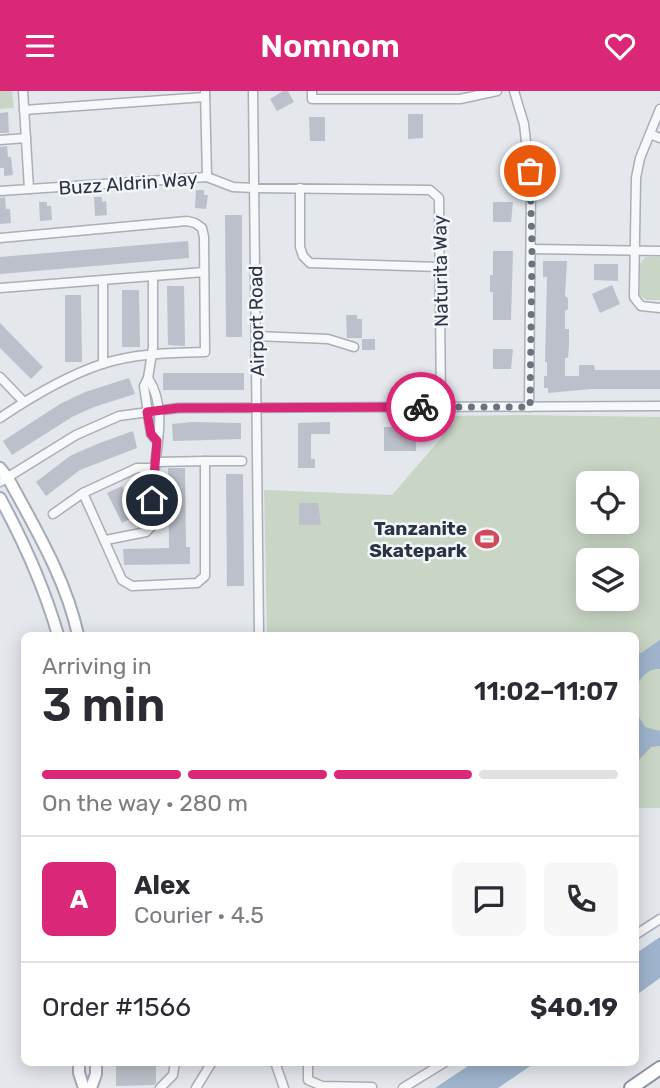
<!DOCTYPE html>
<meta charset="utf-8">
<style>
:root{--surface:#fff;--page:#f7f7f7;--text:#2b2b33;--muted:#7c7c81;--line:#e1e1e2;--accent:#db2777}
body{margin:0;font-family:Rubik,sans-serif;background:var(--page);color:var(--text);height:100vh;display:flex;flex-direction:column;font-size:26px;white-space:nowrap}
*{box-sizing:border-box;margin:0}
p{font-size:23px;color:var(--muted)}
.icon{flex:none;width:38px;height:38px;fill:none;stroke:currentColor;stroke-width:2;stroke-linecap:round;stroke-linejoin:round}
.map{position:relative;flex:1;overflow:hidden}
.panel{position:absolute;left:21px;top:541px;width:618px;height:434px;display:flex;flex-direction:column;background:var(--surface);border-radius:10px;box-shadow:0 4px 18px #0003}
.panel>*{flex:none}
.tools{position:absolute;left:576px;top:380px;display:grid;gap:14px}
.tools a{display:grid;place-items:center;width:63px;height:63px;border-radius:10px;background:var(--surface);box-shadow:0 4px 18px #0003;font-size:35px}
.pin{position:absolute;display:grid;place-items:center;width:60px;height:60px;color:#fff;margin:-30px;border:4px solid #fff;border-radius:50%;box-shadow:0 2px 7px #0007}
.courier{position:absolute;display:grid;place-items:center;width:70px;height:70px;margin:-35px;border:5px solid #db2777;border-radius:50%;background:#fff;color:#222;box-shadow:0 2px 9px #0007}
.headline em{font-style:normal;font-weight:600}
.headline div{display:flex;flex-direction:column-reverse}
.headline{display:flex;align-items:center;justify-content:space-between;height:119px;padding:0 21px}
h1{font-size:46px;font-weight:600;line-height:52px}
.bar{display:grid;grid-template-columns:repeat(4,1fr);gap:10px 7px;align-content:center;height:84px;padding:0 21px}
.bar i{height:9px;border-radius:5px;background:var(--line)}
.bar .on{background:var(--accent)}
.bar p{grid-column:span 4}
.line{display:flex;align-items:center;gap:18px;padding:0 21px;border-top:2px solid var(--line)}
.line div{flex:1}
.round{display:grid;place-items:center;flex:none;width:74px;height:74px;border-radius:10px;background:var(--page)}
header{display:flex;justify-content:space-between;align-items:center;height:91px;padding:0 21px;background:var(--accent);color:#fff;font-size:32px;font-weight:600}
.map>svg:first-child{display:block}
.green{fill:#c9d6c5;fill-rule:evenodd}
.water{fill:#9fb4cc}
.building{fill:#bbc0ca}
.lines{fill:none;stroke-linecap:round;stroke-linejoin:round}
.minor-casing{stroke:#a9aeb7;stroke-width:11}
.major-casing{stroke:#a3abb8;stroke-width:14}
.highway-casing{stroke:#8b94a3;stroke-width:16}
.minor{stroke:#f7f8fa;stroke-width:8}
.major{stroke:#fff;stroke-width:10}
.highway{stroke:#fff;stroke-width:12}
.done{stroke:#6c737f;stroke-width:7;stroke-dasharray:0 12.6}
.route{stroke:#db2777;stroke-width:9}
.labels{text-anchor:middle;stroke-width:5;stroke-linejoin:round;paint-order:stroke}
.street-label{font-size:19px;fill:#2b3445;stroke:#f4f6f9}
.poi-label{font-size:19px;font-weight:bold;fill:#2b3445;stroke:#f4f6f9;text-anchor:end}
</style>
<header><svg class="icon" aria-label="menu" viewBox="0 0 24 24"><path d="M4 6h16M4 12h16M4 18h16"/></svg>Nomnom<svg class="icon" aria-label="heart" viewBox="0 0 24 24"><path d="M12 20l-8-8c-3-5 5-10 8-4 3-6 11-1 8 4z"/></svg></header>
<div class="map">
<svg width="660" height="997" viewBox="0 0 660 997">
<rect width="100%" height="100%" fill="#e4e7ec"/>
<g class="green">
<polygon points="0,0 12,0 14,17 0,18"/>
<polygon points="645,166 660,166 660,209 646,209 640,204 640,173"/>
<path d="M522,324L660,326V717H635V544H267L264,399L392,404L442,346V325ZM588,392H626V430H588ZM588,469H626V508H588Z"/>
</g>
<g class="water">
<path d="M660,549V578C639,577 631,603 636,621C638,626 643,631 645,636L660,640V655L651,656L635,673V561L641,562Z"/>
<polygon points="660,846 660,887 635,905 635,863"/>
<polygon points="474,971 536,971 498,997 435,997"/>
</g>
<g class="building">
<polygon points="283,0 288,0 294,11 277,20 270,8"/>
<polygon points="8,21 9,42 0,42 0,22"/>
<polygon points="408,23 423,23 423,47 408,48"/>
<polygon points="309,26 325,26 325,50 310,50"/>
<polygon points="7,55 8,66 11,66 13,84 4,85 4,77 0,77 0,56"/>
<polygon points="196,99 204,99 204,104 208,104 206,118 195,117"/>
<polygon points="5,106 6,118 10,118 11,132 0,133 0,107"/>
<polygon points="94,106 102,106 102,111 106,110 107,124 95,125"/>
<polygon points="39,111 47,111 47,115 51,115 52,129 40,130"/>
<polygon points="493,111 513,111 511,131 493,131"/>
<polygon points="225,124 242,124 242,246 226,246"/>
<polygon points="188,150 189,167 0,183 0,166"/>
<polygon points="493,160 513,160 511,229 493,229 493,201 490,201 490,184 493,184"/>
<polygon points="543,170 567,170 565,205 568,207 568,218 565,220 565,238 569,238 569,255 568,267 565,267 565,285 579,285 579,274 594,274 595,279 660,279 660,298 591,298 548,302 548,297 544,297 544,285 547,285 547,271 545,271 547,186 543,186"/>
<polygon points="594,173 618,173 618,190 594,189"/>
<polygon points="612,194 620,213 600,222 592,203"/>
<polygon points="167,195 184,195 185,255 168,254"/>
<polygon points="122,199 139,199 140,256 122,256"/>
<polygon points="65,204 81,204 82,271 65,271"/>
<polygon points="346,224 357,224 357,228 362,228 362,247 347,247"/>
<polygon points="0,232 43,276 31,288 0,257"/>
<rect x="362" y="248" width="13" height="11"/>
<polygon points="493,258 513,258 511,278 493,278"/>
<rect x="163" y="282" width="81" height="17"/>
<polygon points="129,287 135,303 94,316 72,326 12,364 3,350 60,313 85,301"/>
<polygon points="192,331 241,332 241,348 173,350 172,333"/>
<polygon points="330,331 330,343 311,343 311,368 315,368 315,377 298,377 298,332"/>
<rect x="384" y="336" width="32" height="24"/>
<polygon points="133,340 137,357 80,379 46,405 36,391 70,365 97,353"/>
<polygon points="168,377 185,377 186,456 190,456 190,473 124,474 123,458 169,457"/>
<polygon points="226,383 243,383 244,495 227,495"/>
<polygon points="122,395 137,424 122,432 107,402"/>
<polygon points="299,412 318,412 321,434 299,434"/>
<polygon points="116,971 156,971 156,992 154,994 116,995"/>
</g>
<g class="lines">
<g class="minor-casing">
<g id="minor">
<polyline points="23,0 29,98"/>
<polyline points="205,0 207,86"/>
<polyline points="253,0 259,544"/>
<polyline points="312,0 312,8 460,8 497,0"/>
<polyline points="514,0 524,33 531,95 529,316"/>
<polyline points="660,18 640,67 636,87 634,206 641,215 660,217"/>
<polyline points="24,19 205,6"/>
<polyline points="650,43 660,47"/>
<polyline points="0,49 26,47"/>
<polyline points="300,97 300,156 303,165 310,172 440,176"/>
<polyline points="0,100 207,86 233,96 254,97 430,99 439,107 441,315"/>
<path d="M0,147L187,130L195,132L202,137L204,146L205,261C171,262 135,262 102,273C66,285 31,306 0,327"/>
<polyline points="532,158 660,160"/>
<polyline points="153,187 153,256 148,287 144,295 151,343 157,350"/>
<polyline points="103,190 103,273"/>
<polyline points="0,197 204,181"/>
<polyline points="256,245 328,248 354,256"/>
<polyline points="0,286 24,311"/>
<polyline points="156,371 205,370"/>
<polyline points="0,391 76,344 119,325 178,317 660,315"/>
<polyline points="83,402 137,377 155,377"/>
<polyline points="53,423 83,402 122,489 132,495 197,492 205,485 205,370 242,370"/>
<path d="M106,449L146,441L152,435C153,420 151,405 153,390C156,358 168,317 148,287"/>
<polyline points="635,844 660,828"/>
<polyline points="275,971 284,997"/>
<polyline points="308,971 308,989 322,995 372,996"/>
<polyline points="160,997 173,984 175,971"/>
<polyline points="196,997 212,971"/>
<polyline points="403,997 445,971"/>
</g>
</g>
<g class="major-casing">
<g id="major">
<path d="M0,377L8,387C35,437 66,488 78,544"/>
<path d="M0,407C24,451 44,496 58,544"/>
<polyline points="79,971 79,982 84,997"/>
<polyline points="91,997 96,983 96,971"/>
</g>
</g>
<g class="highway-casing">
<polyline id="highway" points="631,997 660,977"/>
</g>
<use href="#minor" class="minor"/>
<use href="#major" class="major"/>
<use href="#highway" class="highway"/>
</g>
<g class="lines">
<polyline class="done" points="421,316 530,316 532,158 530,80"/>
<polyline class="route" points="152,409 157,350 151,343 147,321 178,317 421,316"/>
</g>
<defs>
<g id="stadium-bare" transform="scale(1.89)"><path d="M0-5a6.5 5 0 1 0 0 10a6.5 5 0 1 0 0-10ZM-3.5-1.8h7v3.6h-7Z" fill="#d1495b" stroke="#f4f6f9" stroke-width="2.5" paint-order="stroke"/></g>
</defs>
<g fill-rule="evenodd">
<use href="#stadium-bare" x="487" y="448"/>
</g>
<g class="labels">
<g class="street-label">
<text transform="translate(128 92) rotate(-4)" y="7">Buzz Aldrin Way</text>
<text transform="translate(440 180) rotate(-91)" y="7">Naturita Way</text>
<text transform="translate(256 230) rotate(-91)" y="7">Airport Road</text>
</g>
<g class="poi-label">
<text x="467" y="444">Tanzanite<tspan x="467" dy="22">Skatepark</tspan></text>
</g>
</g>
</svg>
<div class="tools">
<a><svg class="icon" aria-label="locate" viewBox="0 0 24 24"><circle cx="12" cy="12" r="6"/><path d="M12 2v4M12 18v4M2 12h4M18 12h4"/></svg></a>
<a><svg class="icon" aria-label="layers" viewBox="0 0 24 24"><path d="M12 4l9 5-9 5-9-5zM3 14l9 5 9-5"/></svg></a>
</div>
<div class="pin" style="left:530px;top:80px;background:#ea580c"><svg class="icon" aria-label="bag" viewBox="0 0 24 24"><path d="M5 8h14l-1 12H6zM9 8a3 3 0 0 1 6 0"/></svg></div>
<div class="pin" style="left:152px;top:409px;background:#1f2937"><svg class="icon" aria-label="home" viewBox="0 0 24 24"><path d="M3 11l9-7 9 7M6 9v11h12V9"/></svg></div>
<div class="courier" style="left:421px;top:316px"><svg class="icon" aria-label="bike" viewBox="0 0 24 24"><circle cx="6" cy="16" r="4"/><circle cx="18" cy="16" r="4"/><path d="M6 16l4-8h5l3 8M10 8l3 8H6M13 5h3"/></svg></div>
<section class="panel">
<div class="headline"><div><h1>3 min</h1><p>Arriving in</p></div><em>11:02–11:07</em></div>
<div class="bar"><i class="on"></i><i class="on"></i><i class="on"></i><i></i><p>On the way · 280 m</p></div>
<div class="line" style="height:126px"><b class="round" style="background:var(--accent);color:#fff">A</b><div><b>Alex</b><p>Courier · 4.5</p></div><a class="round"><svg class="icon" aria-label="chat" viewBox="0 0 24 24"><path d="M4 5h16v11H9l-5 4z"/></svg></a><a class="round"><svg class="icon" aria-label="phone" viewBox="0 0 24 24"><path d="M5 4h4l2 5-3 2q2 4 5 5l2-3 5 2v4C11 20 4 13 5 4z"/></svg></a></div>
<div class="line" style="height:91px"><div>Order #1566</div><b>$40.19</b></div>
</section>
</div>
